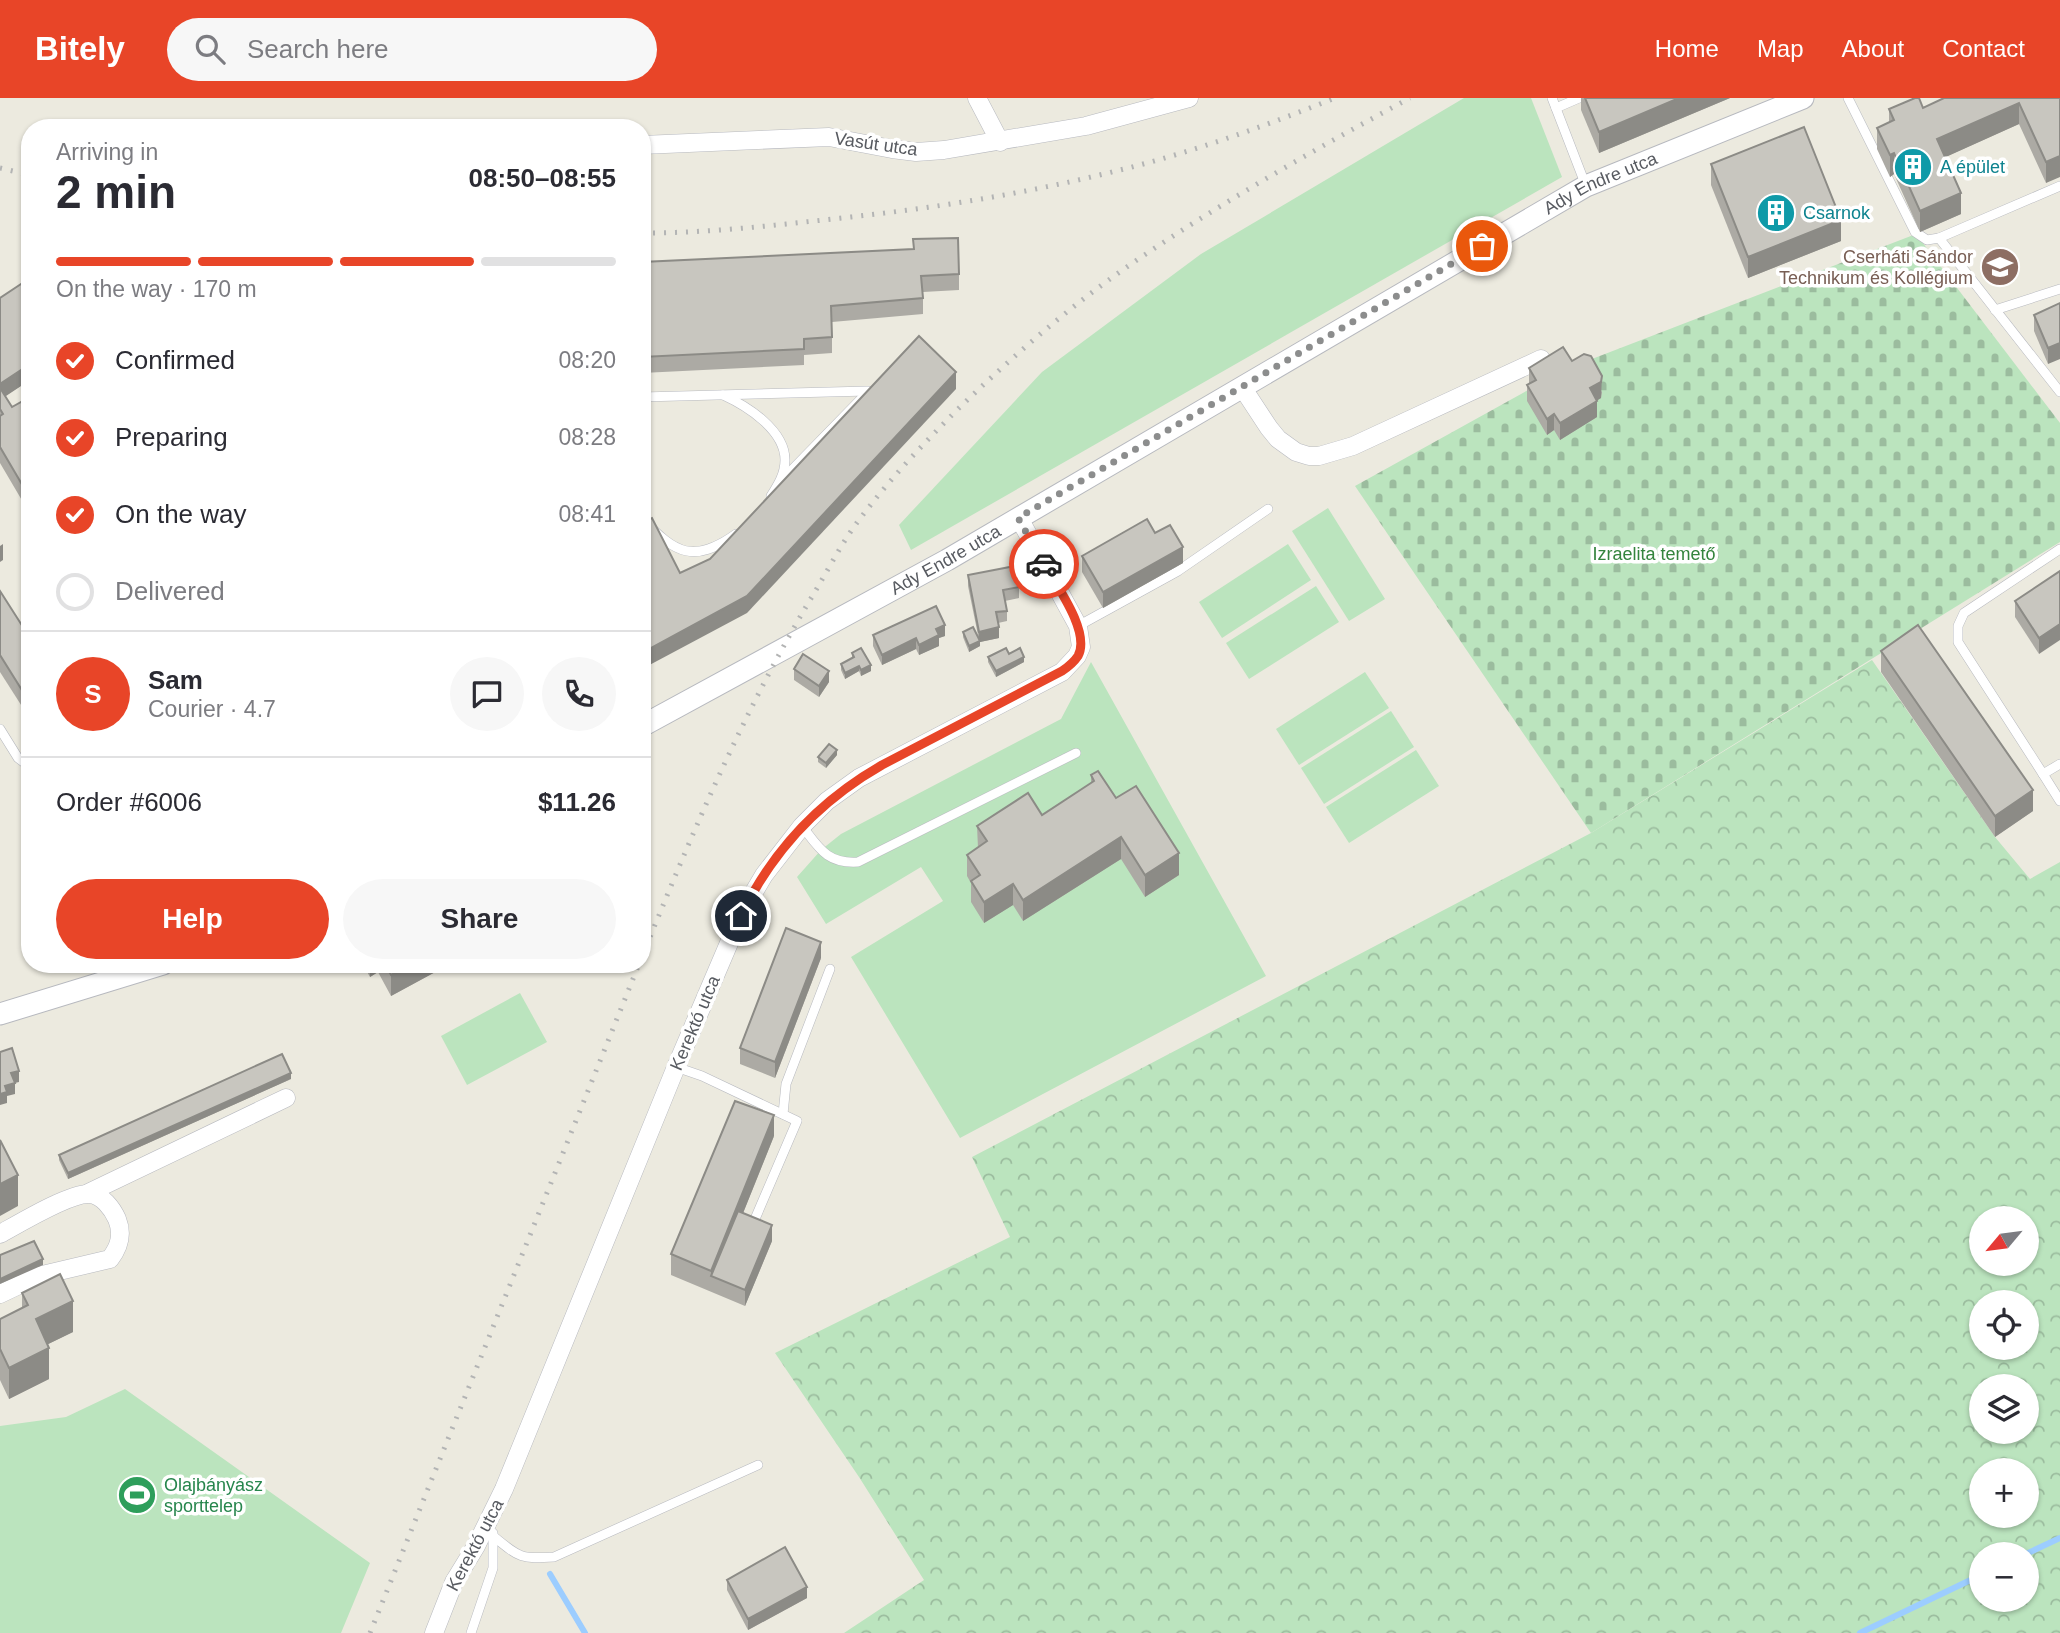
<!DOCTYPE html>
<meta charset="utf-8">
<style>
:root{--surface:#fff;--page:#f7f7f7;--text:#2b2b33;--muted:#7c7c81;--line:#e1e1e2;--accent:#e84528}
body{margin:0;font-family:Helvetica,sans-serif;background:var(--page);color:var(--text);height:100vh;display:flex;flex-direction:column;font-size:26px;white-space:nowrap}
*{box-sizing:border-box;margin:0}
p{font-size:23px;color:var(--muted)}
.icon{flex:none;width:38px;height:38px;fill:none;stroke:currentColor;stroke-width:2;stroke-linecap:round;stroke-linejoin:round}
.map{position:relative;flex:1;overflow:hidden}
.sheet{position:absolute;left:21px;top:21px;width:630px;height:854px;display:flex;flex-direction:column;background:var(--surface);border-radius:28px;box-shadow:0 2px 5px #0004}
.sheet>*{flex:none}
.needle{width:46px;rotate:241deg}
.buttons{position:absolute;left:1969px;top:1108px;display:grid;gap:14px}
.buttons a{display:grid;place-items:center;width:70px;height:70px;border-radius:50%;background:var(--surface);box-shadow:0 2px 5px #0004;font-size:35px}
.pin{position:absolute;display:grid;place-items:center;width:60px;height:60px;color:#fff;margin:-30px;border:4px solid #fff;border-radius:50%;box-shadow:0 2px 7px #0007}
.courier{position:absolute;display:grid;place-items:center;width:70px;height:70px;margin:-35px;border:5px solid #e84528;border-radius:50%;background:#fff;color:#222;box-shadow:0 2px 9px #0007}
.summary em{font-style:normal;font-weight:700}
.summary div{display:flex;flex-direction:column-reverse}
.summary{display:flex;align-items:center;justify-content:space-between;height:119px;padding:0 35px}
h1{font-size:46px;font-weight:700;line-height:52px}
.bar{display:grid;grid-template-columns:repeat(4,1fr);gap:10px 7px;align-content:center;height:84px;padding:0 35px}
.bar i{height:9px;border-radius:5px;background:var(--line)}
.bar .on{background:var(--accent)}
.bar p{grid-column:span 4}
.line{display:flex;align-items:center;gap:18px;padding:0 35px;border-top:2px solid var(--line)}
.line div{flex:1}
.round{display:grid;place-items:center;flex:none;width:74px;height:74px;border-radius:37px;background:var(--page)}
ol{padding:0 35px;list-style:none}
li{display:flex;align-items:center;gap:21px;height:77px}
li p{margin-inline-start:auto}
li .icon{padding:7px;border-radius:50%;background:var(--accent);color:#fff;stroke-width:4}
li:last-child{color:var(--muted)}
li i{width:38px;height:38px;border:4px solid var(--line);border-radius:50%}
.action{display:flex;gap:14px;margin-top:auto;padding:14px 35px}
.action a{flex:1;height:80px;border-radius:42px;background:var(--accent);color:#fff;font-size:28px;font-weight:700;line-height:80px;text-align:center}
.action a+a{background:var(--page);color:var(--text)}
header{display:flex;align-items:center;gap:42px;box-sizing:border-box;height:98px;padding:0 35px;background:var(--accent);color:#fff}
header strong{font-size:33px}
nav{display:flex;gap:38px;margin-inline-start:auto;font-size:24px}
.search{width:490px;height:63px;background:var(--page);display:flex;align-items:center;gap:18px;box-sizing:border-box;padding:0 24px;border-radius:38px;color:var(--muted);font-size:26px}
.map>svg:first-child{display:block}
.forest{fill:url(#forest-crowns);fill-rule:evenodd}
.cemetery{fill:url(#cemetery-stones)}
.park{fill:#bbe4be}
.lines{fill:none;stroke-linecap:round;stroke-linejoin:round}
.stream{stroke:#9ccdff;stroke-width:6}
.service-casing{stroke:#b7b9bf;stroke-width:10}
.minor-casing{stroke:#b7b9bf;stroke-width:19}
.tertiary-casing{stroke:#b7b9bf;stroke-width:23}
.service{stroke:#fff;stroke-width:9}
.minor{stroke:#fff;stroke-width:18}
.tertiary{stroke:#fff;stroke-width:21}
.rail{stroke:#b3b4b4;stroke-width:5;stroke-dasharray:2 9;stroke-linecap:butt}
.wall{fill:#acaaa4}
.shaded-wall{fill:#8c8b86}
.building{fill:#c8c6bf;stroke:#8c8b86;stroke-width:2}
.done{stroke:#8c8d8d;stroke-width:7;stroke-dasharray:0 12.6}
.route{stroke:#e84528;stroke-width:9}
.labels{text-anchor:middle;stroke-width:7;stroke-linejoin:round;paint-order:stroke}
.street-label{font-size:18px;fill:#585b61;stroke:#fff}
.culture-label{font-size:18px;fill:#0d838f;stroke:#fff;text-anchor:start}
.education-label{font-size:18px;fill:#785e54;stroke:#fff;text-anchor:end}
.park-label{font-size:18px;fill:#34843d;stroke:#fff}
.leisure-label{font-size:18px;fill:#27864d;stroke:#fff;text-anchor:start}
</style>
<header>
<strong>Bitely</strong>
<div class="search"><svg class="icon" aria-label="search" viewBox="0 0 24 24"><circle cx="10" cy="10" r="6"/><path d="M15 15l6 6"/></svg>Search here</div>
<nav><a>Home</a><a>Map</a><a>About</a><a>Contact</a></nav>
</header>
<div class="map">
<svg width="2060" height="1535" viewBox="0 0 2060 1535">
<defs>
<pattern id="forest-crowns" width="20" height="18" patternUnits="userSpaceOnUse" patternTransform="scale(1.75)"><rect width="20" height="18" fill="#bbe4be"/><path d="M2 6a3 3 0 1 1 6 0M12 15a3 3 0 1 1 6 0" fill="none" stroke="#9bbc9e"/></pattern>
<pattern id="cemetery-stones" width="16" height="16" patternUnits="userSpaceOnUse" patternTransform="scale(1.75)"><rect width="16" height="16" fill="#bbe4be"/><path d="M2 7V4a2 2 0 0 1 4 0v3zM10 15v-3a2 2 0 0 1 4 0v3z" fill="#9bbc9e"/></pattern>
</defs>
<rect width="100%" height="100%" fill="#eceadf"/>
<path class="forest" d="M1872,562L1995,739L2030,781L2060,764V1535H844L924,1482L859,1379L775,1255L1010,1139L972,1059L1591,735ZM1981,1120H2026V1166H1981ZM1981,1204H2026V1250H1981ZM1981,1288H2026V1334H1981ZM1981,1372H2026V1418H1981ZM1981,1456H2026V1502H1981Z"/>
<polygon class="cemetery" points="1916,136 2060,325 2060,444 1591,735 1355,388 1566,271"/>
<g class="park">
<polygon points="1464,0 1531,0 1562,79 911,452 899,427 1042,274 1201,156"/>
<polygon points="1328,410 1385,501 1349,523 1292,433"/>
<polygon points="1288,446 1311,482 1222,540 1199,504"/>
<polygon points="1316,488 1339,524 1249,581 1226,545"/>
<polygon points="1091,564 1266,878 960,1040 851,859 943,803 921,769 826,826 797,779 821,752 841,736 1061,621"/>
<polygon points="1365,574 1389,610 1299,667 1276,631"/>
<polygon points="1391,613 1414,649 1324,706 1301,670"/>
<polygon points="1416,652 1439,688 1349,745 1326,709"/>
<polygon points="520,895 547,944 467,987 441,938"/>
<polygon points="125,1291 370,1465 341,1535 0,1535 0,1328 66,1319"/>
</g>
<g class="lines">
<g class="stream">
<polyline points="2026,1456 2060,1440"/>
<polyline points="550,1476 585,1535"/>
<polyline points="1860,1535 1981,1477"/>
</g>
<g class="service-casing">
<g id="service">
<polyline points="1552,0 1586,88"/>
<polyline points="1848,0 1915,134 1927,142 1939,140 2060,294"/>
<polyline points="1556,10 1579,0"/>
<polyline points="1939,140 2060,88"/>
<polyline points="1995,212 2060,191"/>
<path d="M723,297C747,308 785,332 785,362C785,376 778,387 771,398"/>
<polyline points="642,299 868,293"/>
<polyline points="783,381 861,301"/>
<path d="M642,420C675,456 694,466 736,436"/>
<polyline points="2060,451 1964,515 1958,528 1958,544 2043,676 2060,666"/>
<polyline points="1078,528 1178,473 1268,411"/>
<polyline points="0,631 18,660 30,669"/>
<polyline points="2043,676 2060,703"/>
<path d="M802,728C819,750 827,766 858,764L1076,655"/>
<polyline points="676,969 702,978 797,1023 752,1128"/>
<polyline points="783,1016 786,986 830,871"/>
<path d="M493,1438C520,1460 520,1461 554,1459L758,1367"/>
<polyline points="471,1535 493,1470 493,1435"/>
</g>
</g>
<g class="minor-casing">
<g id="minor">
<polyline points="977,0 1000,44"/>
<polyline points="642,47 829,39 892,51 916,54 944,52 1086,28 1189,0"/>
<polyline points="1242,289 1269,330 1278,341 1296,354 1309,358 1319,358 1353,348 1541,261"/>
<polyline points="88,1095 286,1000"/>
<path d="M0,1136C18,1126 71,1094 90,1096C102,1097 112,1110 117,1121C123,1136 120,1148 110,1161L38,1178L0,1196"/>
<polyline points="434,1535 454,1484 476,1448 504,1391 676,969 732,838 751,799 764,777 802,728 827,703 859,680 1062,574 1077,558 1081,549 1078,528 1019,420"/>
</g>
</g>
<g class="tertiary-casing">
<g id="tertiary">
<path id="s1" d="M642,628L947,462L1586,88L1803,0"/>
<polyline points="0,916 163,866"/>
</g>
</g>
<use href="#service" class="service"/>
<use href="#minor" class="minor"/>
<use href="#tertiary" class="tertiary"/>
<g class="rail">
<polyline points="0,70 30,77"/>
<path d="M642,135C706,135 769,128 832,121C929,111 1025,96 1120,72C1193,54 1265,28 1335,0"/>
<path d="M642,859C692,735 744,612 813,497C827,474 840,448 856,426C887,384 922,347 959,310C1016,255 1077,202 1143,158C1229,100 1319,49 1410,0"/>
<polyline points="370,1535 639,866"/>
</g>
</g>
<g class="wall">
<polygon points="1581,0 1730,0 1599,55 1581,12"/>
<polygon points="2060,0 2046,85 2019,26 1945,59 1961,116 1920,134 1894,76 1890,79 1877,51 1877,30 1889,25 1889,11"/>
<polygon points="1711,66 1841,143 1748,180 1711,87"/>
<polygon points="913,141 959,176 959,192 923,194 923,216 832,224 832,255 804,257 804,267 642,275 642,164 913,151"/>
<polygon points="30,180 30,282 5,298 12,309 30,299 30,416 0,365 0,200"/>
<polygon points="2060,205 2048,266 2034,233 2034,217"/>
<polygon points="1572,263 1602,294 1601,300 1597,302 1597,319 1560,342 1554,332 1547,337 1527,303 1527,287 1529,286 1529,270"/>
<polygon points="1082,458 1183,465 1103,510 1082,474"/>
<polygon points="2060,473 2039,556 2015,519 2015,503"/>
<polygon points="968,477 1019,489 1019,500 1005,503 1007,513 1007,523 998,525 999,540 980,544 980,548 969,554 963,539 963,534 978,537 968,488"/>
<polygon points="0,493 30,540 30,621 0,574"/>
<polygon points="873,537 945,538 939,540 939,548 919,557 916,551 882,567 873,548"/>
<polygon points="1881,553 2033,713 1995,739 1881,574"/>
<polygon points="852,555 871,573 861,578 859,573 845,581 841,572 841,566 852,560"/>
<polygon points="988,559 1024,564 996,579 988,564"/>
<polygon points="794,571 829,584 819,599 794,582"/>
<polygon points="837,657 826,670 818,664 818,659"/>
<polygon points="1091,677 1116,700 1179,777 1145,799 1121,761 1023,823 1013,807 984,825 971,804 971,785 967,778 967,757 978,750 977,728 1042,717 1091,685"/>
<polygon points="821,860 775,980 740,966 740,950"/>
<polygon points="363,866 450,866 391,898 378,874 370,879"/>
<polygon points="291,981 68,1081 59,1062 59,1057"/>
<polygon points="774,1038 743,1115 772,1143 745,1208 671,1177 671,1156"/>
<polygon points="22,1195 73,1234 48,1246 49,1281 9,1301 0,1282 0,1221 22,1210"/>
<polygon points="727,1482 807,1500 748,1532 727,1492"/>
</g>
<g class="shaded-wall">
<polygon points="1679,0 1730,0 1599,55 1599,34"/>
<polygon points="2019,5 2019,26 1937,63 1937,41"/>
<polygon points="1894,55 1894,76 1890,79 1890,57"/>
<polygon points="2060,58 2060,79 2046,85 2046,64"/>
<polygon points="1961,95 1961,116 1920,134 1920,113"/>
<polygon points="1841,122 1841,143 1748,180 1748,159"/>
<polygon points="2060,245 2060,261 2048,266 2048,250"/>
<polygon points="30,266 30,282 0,302 0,286"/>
<polygon points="956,274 956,291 747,515 642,571 642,555"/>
<polygon points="1602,278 1601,300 1590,307 1590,290"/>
<polygon points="1597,303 1597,319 1560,342 1560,325"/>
<polygon points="1554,316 1554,332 1547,337 1547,321"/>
<polygon points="3,446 3,462 0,464 0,448"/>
<polygon points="1183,449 1183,465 1103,510 1103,494"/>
<polygon points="2060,526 2060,542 2039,556 2039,540"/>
<polygon points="945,527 945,538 939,540 939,548 919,557 919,547 936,531"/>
<polygon points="999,529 999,540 980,544 980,548 969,554 969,548 979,544 979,534"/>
<polygon points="916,540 916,551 882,567 882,557"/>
<polygon points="1024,559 1024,564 996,579 996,573"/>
<polygon points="871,567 871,573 861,578 861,572"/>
<polygon points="859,568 859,573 845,581 845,575"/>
<polygon points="829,573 829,584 819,599 819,588"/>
<polygon points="837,652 837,657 826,670 826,665"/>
<polygon points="2033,692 2033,713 1995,739 1995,718"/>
<polygon points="1121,739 1121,761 1023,823 1023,802"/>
<polygon points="1179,755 1179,777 1145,799 1145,777"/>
<polygon points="1013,786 1013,807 984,825 984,804"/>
<polygon points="821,844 821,860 775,980 775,964"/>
<polygon points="370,866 378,866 378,874 370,879"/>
<polygon points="411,866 450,866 391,898 391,877"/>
<polygon points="19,973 19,984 11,986 11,975"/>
<polygon points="291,975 291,981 68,1081 68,1075"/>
<polygon points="15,985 15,996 7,998 7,1005 0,1007 0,996 5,988"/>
<polygon points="774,1017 774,1038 717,1180 711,1178 711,1173"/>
<polygon points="18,1077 18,1108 0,1118 0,1086"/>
<polygon points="772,1127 772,1143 745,1208 745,1192"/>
<polygon points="43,1161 43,1167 0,1186 0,1181"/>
<polygon points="73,1203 73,1234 36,1252 36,1221"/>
<polygon points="49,1250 49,1281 9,1301 9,1270"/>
<polygon points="807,1489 807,1500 748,1532 748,1521"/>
</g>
<g class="building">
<polygon points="1585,0 1679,0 1599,34"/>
<polygon points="1915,0 1919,0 1923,10 1944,0 2060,0 2060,58 2046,64 2019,5 1937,41 1961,95 1920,113 1894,55 1890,57 1877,30 1894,22 1889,11"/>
<polygon points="1804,29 1841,122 1748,159 1711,66"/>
<polygon points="958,140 959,176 921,178 923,200 831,208 832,239 804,241 804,251 642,259 642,164 914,151 913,141"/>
<polygon points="30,180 30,266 0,286 0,200"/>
<polygon points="2060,205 2060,245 2048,250 2034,217"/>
<polygon points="919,238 956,274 747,498 642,555 642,425 652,420 680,475 710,461"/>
<polygon points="1563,249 1572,263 1584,256 1591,258 1602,278 1601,284 1590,290 1597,303 1560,325 1554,316 1547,321 1527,287 1536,282 1529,270"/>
<polygon points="0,290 12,309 30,299 30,400 0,349 0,318 3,316 0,311"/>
<polygon points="1147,421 1155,435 1170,427 1183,449 1103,494 1082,458"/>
<polygon points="1015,468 1019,489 1003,492 1007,513 996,514 999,529 979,534 968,477"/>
<polygon points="2060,473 2060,526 2039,540 2015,503"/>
<polygon points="0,493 30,540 30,605 0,557"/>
<polygon points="936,508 945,527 936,531 939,537 919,547 916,540 882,557 873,537"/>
<polygon points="1918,527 2033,692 1995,718 1881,553"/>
<polygon points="973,529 980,543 969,548 963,534"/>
<polygon points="861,550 871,567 861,572 859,568 845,575 841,566 854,559 852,555"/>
<polygon points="1006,550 1009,556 1020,550 1024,559 996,573 988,559"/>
<polygon points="803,556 829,573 819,588 794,571"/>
<polygon points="829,646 837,652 826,665 818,659"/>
<polygon points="1098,673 1116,700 1136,688 1179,755 1145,777 1121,739 1023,802 1013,786 984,804 971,783 980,777 967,757 987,743 977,728 1028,695 1042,717 1094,683 1091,677"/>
<polygon points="786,830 821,844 775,964 740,950"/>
<polygon points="385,866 411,866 391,877"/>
<polygon points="12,950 19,973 11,975 15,985 5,988 7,994 0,996 0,954"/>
<polygon points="282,956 291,975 68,1075 59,1057"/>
<polygon points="735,1003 774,1017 711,1173 671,1156"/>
<polygon points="0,1042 18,1077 0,1086"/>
<polygon points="738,1113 772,1127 745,1192 711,1178"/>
<polygon points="34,1143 43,1161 0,1181 0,1157"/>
<polygon points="60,1176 73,1203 36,1221 49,1250 9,1270 0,1251 0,1221 28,1207 22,1195"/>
<polygon points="785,1449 807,1489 748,1521 727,1482"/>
</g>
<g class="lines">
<polyline class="done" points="1044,466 1018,420 1482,148"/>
<path class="route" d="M741,818C772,753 819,703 882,667L1062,573C1068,569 1074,564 1078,558C1091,534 1056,487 1044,466"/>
</g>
<defs>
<g id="building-disc" transform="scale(2.0125)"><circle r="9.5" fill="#0f9aa8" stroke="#fff"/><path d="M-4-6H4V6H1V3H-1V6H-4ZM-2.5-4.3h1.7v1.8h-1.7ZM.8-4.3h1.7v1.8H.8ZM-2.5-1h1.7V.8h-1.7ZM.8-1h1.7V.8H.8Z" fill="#fff"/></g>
<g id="school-disc" transform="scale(2.0125)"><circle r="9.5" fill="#8d6e63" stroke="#fff"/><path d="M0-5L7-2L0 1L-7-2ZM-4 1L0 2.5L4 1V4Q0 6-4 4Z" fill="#fff"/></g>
<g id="stadium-disc" transform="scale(2.0125)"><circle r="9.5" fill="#2e9e5b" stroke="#fff"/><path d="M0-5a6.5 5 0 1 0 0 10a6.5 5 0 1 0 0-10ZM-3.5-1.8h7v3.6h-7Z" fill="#fff"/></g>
</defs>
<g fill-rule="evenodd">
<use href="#building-disc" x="1913" y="69"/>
<use href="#building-disc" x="1776" y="115"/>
<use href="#school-disc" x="2000" y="169"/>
<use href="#stadium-disc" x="137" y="1397"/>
</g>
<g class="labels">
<g class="street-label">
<text transform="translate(876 46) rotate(8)" y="6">Vasút utca</text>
<text dy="6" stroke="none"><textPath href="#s1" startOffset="1102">Ady Endre utca</textPath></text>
<text dy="6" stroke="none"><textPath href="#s1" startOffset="346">Ady Endre utca</textPath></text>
<text transform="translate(695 925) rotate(-67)" y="6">Kerektó utca</text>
<text transform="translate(475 1447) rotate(-62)" y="6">Kerektó utca</text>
</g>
<g class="culture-label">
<text x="1940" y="75">A épület</text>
<text x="1803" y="121">Csarnok</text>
</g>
<g class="education-label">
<text x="1973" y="165">Cserháti Sándor<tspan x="1973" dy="21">Technikum és Kollégium</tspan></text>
</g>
<g class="park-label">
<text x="1654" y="462">Izraelita temető</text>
</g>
<g class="leisure-label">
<text x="164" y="1393">Olajbányász<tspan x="164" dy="21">sporttelep</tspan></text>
</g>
</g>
</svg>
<div class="buttons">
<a><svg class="needle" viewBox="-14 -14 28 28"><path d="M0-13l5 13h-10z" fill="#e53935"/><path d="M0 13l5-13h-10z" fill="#7c7c81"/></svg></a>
<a><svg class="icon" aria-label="locate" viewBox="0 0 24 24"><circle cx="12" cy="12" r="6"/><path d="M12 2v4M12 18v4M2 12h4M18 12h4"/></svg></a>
<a><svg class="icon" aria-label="layers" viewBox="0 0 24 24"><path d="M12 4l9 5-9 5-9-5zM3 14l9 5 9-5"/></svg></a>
<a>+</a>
<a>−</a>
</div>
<div class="pin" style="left:1482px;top:148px;background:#ea580c"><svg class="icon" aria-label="bag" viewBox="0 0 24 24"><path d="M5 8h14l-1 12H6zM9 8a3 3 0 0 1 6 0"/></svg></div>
<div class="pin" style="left:741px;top:818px;background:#1f2937"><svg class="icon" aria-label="home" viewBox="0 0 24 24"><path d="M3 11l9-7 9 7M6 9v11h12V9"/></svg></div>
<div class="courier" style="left:1044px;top:466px"><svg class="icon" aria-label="car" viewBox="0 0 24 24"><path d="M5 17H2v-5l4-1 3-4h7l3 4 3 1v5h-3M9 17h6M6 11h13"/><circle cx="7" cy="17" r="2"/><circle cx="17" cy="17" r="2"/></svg></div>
<section class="sheet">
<div class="summary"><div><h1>2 min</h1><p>Arriving in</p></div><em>08:50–08:55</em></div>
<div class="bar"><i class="on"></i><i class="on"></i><i class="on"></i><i></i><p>On the way · 170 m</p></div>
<ol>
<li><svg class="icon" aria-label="check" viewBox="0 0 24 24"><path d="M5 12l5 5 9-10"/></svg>Confirmed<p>08:20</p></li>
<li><svg class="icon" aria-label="check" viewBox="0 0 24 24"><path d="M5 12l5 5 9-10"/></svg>Preparing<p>08:28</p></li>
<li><svg class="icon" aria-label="check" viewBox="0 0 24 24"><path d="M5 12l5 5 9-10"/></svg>On the way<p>08:41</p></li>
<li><i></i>Delivered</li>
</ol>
<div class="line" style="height:126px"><b class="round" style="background:var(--accent);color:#fff">S</b><div><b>Sam</b><p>Courier · 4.7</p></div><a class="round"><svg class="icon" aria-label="chat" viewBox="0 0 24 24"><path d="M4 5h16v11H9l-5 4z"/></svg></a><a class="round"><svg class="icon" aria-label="phone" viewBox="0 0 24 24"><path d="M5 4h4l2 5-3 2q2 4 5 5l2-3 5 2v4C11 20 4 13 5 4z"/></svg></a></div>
<div class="line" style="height:91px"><div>Order #6006</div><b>$11.26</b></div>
<div class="action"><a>Help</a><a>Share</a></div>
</section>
</div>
